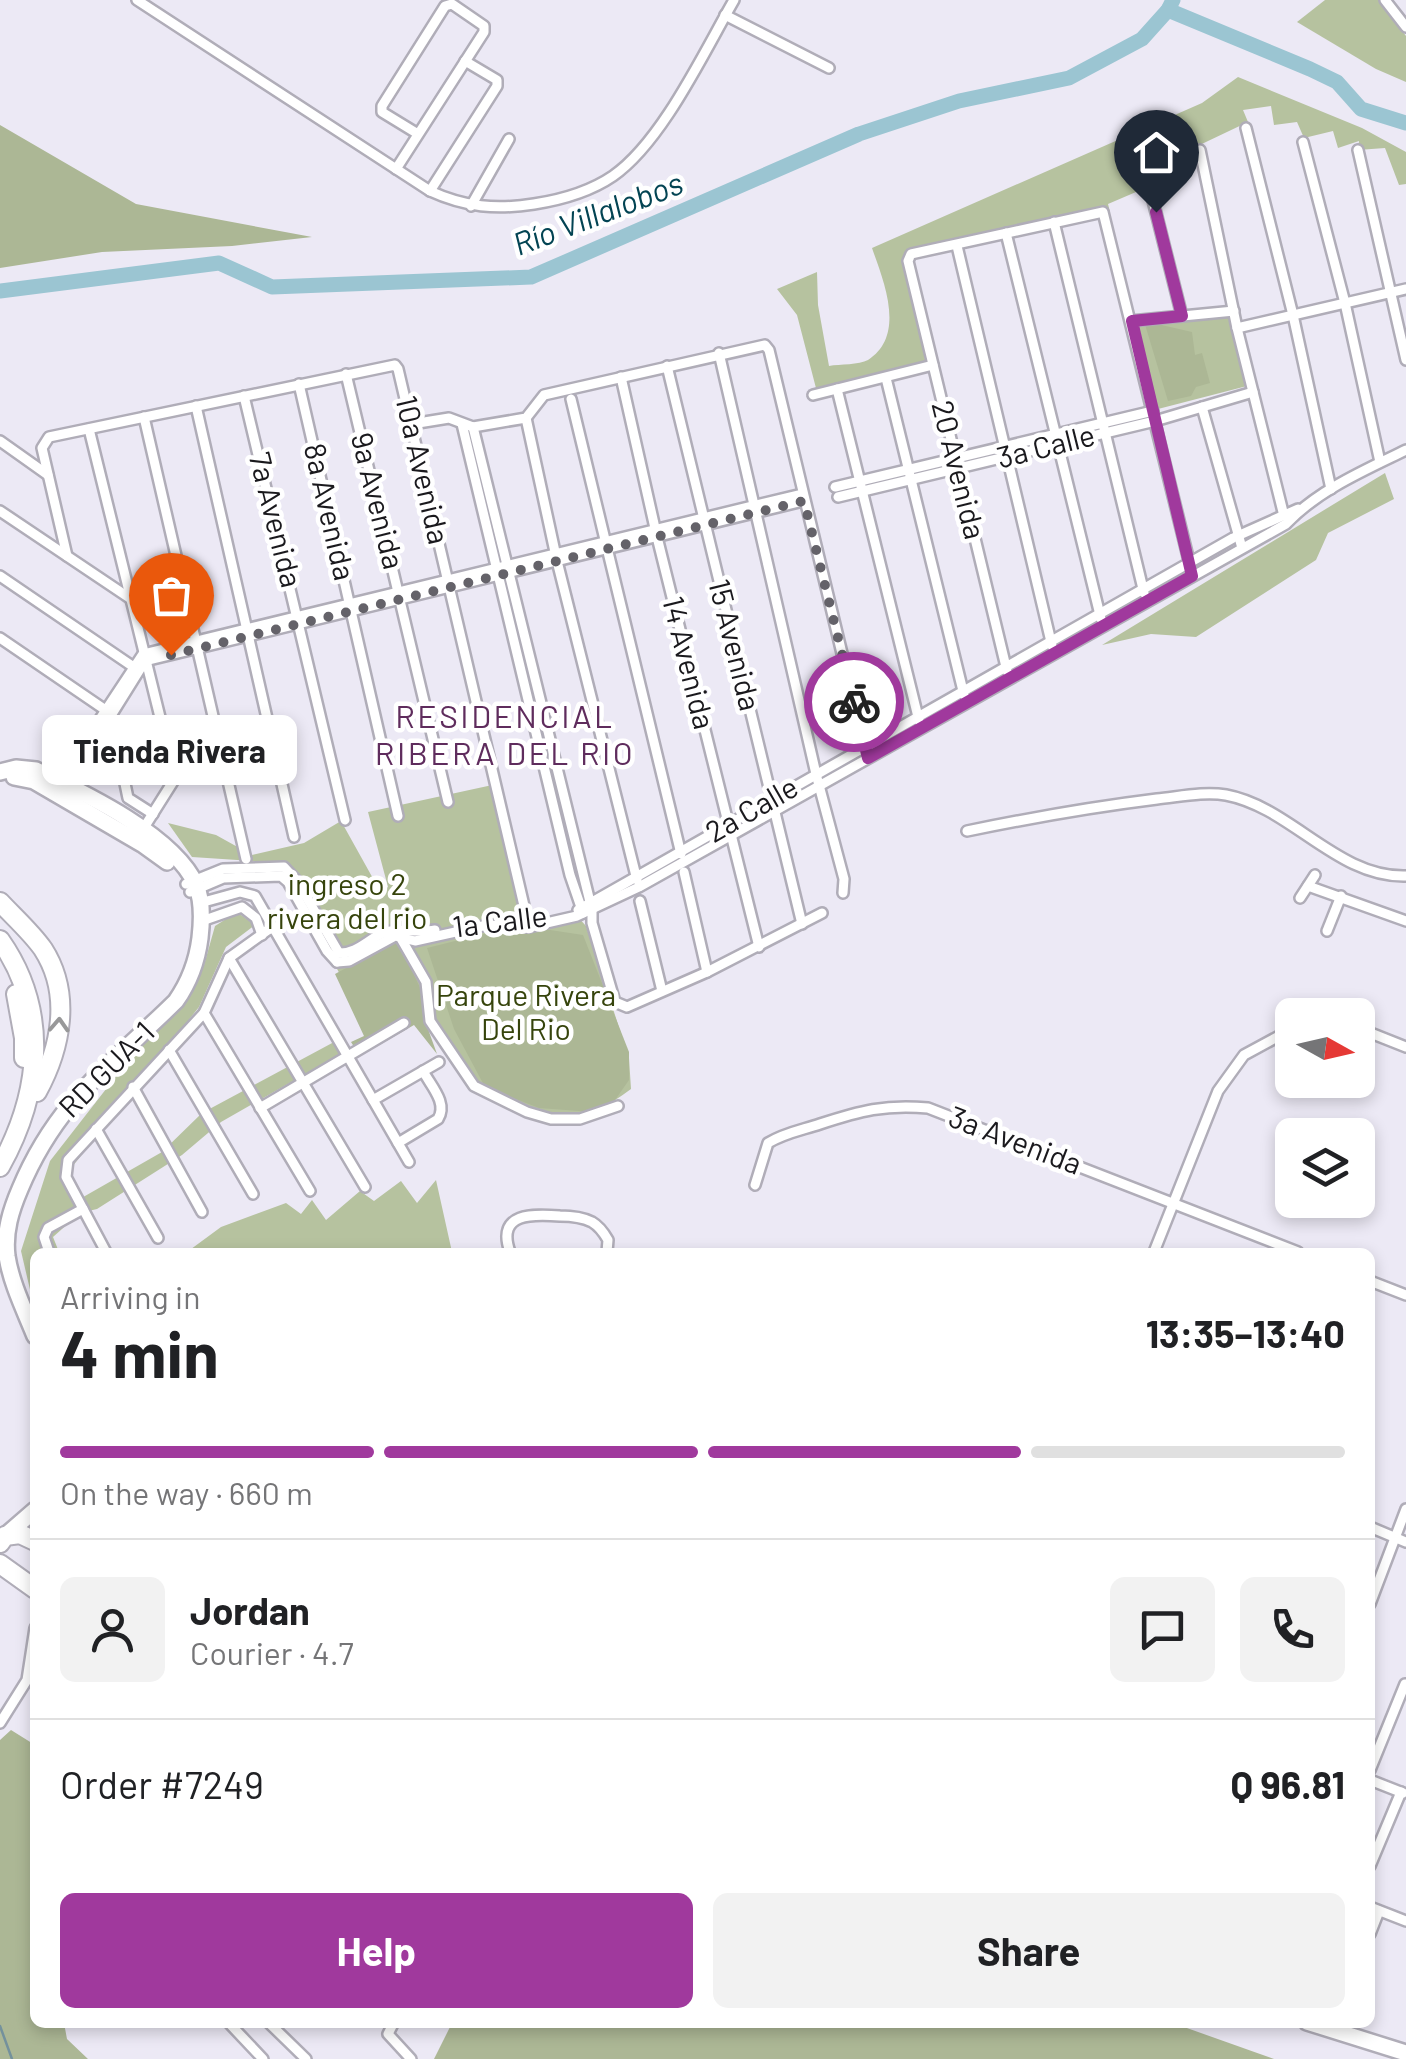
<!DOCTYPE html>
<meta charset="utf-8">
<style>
:root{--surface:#fff;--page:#f2f2f2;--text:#202124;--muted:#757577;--line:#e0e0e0;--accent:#a0399d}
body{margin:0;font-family:Barlow,sans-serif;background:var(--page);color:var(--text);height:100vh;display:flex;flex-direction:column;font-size:38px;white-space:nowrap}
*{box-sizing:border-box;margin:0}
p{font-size:32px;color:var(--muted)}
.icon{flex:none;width:55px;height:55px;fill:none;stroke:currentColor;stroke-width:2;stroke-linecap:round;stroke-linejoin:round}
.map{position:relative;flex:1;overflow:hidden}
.panel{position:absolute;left:30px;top:1248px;width:1345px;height:780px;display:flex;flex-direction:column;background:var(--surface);border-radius:15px;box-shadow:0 5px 15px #0003}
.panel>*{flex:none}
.needle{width:65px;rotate:98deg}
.controls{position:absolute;left:1275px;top:998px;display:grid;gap:20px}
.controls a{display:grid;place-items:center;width:100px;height:100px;border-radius:15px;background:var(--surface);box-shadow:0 5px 15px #0003;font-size:50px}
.pin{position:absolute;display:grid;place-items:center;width:85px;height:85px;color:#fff;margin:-102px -42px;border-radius:50% 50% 50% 0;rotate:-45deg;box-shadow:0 0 10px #0007}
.pin .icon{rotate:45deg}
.courier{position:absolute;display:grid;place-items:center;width:100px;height:100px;margin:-50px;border:8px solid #a0399d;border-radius:50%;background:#fff;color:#222;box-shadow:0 2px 12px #0007}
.bubble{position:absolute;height:70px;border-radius:15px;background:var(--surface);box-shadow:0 5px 15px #0003;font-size:32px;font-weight:700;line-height:70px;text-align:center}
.headline em{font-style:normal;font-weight:700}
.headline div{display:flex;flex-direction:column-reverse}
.headline{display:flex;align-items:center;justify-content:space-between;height:170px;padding:0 30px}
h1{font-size:65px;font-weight:700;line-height:75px}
.bar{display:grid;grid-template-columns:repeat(4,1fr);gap:15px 10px;align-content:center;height:120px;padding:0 30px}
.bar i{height:12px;border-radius:8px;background:var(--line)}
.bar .selected{background:var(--accent)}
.bar p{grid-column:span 4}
.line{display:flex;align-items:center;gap:25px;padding:0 30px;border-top:2px solid var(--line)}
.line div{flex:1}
.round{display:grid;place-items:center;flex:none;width:105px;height:105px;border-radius:15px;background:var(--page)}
.primary-button{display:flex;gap:20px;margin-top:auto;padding:20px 30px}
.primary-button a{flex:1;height:115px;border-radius:15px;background:var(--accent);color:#fff;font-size:40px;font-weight:700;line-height:115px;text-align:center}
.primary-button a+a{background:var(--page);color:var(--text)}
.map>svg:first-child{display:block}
.green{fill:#b6c29f}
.forest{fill:#acb795}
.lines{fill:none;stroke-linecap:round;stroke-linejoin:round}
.stream{stroke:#74919c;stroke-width:2.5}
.river{stroke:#9bc5d2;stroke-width:15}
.street-casing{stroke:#b0adb8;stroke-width:14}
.primary-casing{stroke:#b0adb8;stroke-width:20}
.highway-casing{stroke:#b0adb8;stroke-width:22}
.street{stroke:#fff;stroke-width:9}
.primary{stroke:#fff;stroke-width:15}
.highway{stroke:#fff;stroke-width:18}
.oneway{stroke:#989899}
.done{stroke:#646269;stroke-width:10;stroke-dasharray:0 18}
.route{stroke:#a0399d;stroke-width:12}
.labels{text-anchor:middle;stroke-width:9;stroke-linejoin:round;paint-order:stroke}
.street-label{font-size:30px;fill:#1a191d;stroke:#fff}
.park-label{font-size:30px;fill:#36440c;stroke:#fff}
.water-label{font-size:32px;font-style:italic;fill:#034453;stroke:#fff}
.neighbourhood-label{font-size:32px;letter-spacing:2.5px;fill:#5f2c5d;stroke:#fff}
</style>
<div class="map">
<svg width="1406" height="2059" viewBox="0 0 1406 2059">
<rect width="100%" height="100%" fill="#ece9f5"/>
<g class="green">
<polygon points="1325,0 1379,0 1406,36 1406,82 1376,69 1297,22"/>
<path d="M1238,77L1362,128L1406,152V184L1399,185L1385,148L1358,150L1359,141L1338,148L1333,131L1304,138L1297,122L1274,125L1271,106L1243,110L1248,122L1145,171L1143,189L1108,204L1110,212L904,257L926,364L817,392L797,315L777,289L817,272L818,305L829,366C840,364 859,365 868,360C907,335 883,280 872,248L1202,103Z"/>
<polygon points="1234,312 1247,386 1158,409 1138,323"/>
<polygon points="1385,473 1394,499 1328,533 1316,560 1196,637 1151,634 1102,645"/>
<path d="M497,784L527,928L577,916L586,926L629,1058L631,1089C583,1126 547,1124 497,1094C487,1088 472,1083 463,1074C446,1057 435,1028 428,1006L371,1033L281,863L192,857L168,823L216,835L252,855L304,843L341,821L380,891L388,887L368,812Z"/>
<polygon points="237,912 255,925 226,947 199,1007 68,1172 78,1200 162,1152 202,1113 334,1042 344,1052 221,1122 182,1155 97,1209 80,1213 53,1237 59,1252 35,1252 35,1311 21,1251 50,1161 138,1048 174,1012 204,965 215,926"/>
<polygon points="436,1180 452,1252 187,1252 221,1227 286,1203 301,1214 312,1200 326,1220 360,1191 374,1201 401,1181 417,1203"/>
</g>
<g class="forest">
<polygon points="0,125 136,204 312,237 232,246 102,252 0,268"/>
<polygon points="1144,321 1192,332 1195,355 1202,353 1210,383 1196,387 1191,396 1168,401"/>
<polygon points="537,928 583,935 629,1052 629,1080 606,1113 539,1108 485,1087 454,1029 427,948 495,931"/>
<polygon points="398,940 428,1005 428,1029 437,1054 414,1025 360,1056 351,1042 364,1036 335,974"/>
<polygon points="11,1730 35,1745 35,2022 64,2023 67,2039 88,2059 0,2059 0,1740"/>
<polygon points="452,2023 1170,2022 1274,2059 434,2059"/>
</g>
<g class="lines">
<polyline class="stream" points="0,2026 12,2059"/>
<g class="river">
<polyline points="1168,10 1310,69 1337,82 1361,109 1406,123"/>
<polyline points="0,291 219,263 272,287 531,277 859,134 959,101 1069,78 1142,39 1168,10 1173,0"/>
</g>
<g class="street-casing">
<g id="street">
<path d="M137,0L430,191C465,207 496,210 534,204C560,200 591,191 613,176C662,142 704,52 734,0"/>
<polyline points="1385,0 1406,27"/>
<polyline points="725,15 829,68"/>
<polyline points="1246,128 1293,315 1331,489"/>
<polyline points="1303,142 1345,303 1380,462"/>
<polyline points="1200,150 1237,328 1284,516"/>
<polyline points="1358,150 1406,360"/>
<polyline points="396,169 484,32 484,26 452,4 445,6 382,106 382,112 418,134"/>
<polyline points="1147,177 1182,316"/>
<polyline points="430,191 497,86 497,80 465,61"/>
<polyline points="471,206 509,139"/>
<polyline points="1054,222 1144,593"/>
<polyline points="1006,233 1101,619"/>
<polyline points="957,246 1052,646"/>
<polyline points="1131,321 1234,311"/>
<polyline points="1237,328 1406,289"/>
<polyline points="719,353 816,774 844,879 843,893"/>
<polyline points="667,366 802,924"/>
<polyline points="346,374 448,802"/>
<polyline points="621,377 657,537 759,947"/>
<polyline points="886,378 964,695"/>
<polyline points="299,384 398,816"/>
<polyline points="837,389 919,721"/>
<polyline points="813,395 933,365"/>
<polyline points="244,396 345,820"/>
<polyline points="571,399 681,854"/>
<polyline points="196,406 294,837"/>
<polyline points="1202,407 1242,548"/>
<polyline points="144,417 246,859"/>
<polyline points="526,418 557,561 637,880"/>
<polyline points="412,424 449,418 473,427 526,418 544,395 765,345 769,350 865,749"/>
<polyline points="462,424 570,875 583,913"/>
<polyline points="473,427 592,910 592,923 615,1002 627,1007 707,972 822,913"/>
<polyline points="89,429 174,774 174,780 145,826"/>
<polyline points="0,441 48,475"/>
<polyline points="835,487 1153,411"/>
<polyline points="838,497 1155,421 1253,392"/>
<polyline points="0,511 131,599"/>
<polyline points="67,556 42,448 49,437 395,365 398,369 529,927"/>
<polyline points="0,576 138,670"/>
<polyline points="0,638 104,709 111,717 128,798 153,814"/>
<polyline points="1007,671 908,261 911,254 1103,212 1191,569"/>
<polyline points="59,781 143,654 802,494"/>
<polyline points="67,786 145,661 803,501"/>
<path d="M967,831C1030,818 1092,807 1157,799C1178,797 1204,791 1226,795C1291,807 1337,878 1406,876"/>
<polyline points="684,872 707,972"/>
<polyline points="186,884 223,869 284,867 297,881 339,953"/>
<polyline points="1308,886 1406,921"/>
<polyline points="190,892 223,878 281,876 288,882 327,951 337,962"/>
<polyline points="1300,898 1315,875"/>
<polyline points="640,901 662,991"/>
<polyline points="200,903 240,892 255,896 409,1162"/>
<polyline points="578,910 1233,538 1298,509"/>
<polyline points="202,921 242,907 256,918 262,935"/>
<polyline points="1327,931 1341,896"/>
<polyline points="399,935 426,982 430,1021 474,1086 527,1112 551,1119 580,1119 618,1106"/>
<path d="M339,953C357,954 368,939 385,932C396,928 418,933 435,930"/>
<polyline points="229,958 365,1187"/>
<path d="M337,962L349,961L395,936L415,941L487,925L529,927L577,916L639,887L1286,524C1318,490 1365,470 1406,450"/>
<polyline points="204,1013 310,1191"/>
<polyline points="1358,1028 1406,1047"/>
<polyline points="169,1050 253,1194"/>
<polyline points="133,1087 202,1212"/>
<polyline points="373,1100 439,1062"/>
<polyline points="260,1108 404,1023"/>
<polyline points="96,1129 158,1238"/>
<path d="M398,1143L438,1119C448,1103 431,1086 423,1071"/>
<path d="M755,1185L768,1143C784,1133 802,1130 820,1124C860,1111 885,1104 928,1108L1298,1252"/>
<polyline points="49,1252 44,1237 48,1228 83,1209"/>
<polyline points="106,1252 66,1177 68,1160 204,1013 229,958 272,927"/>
<path d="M510,1252C496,1212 533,1214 560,1216C571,1216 582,1217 592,1222C599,1226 604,1233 608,1240L607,1252"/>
<polyline points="1154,1252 1218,1091 1244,1055 1292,1029"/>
<polyline points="1370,1281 1406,1295"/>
<polyline points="1370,1527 1406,1542"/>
<polyline points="1370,1604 1406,1509"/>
<polyline points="0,1723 27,1680 35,1628"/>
<polyline points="1370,1770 1405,1684"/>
<polyline points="1370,1780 1403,1793"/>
<polyline points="1370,1866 1401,1792"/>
<polyline points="1370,1907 1406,1921"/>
<polyline points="1370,1934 1379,1911"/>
<polyline points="228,2022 263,2059"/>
<polyline points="268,2022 306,2059"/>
<polyline points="394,2022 388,2034 411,2059"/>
</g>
</g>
<g class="primary-casing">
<g id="primary">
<path d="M0,772L16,768L36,770C82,792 174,835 196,885C203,901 202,921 200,938C197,962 190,981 176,1001C110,1066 57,1100 20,1189C11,1210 4,1232 7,1256C11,1283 25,1311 35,1336"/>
<polyline points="14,777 34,781 142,844 167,862"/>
<polyline points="5,1536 35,1510"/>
<polyline points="1307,2022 1406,2053"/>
</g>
</g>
<g class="highway-casing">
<g id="highway">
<path d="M0,902C14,917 31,932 43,949C72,994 61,1048 37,1092"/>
<path d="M0,940C50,1011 41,1093 0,1167"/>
<polyline points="16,994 24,1038 24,1058"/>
<polyline points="0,1543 5,1536 20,1534 35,1541"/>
<polyline points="0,1564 35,1589"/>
</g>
</g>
<use href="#street" class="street"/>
<use href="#primary" class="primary"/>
<use href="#highway" class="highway"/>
</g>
<defs><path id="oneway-chevron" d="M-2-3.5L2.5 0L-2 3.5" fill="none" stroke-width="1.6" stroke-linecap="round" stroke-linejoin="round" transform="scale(2.5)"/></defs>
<use class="oneway" href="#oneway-chevron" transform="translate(59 1025) rotate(-87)"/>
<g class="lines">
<polyline class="done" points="171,655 804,501 854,702"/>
<polyline class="route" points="854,702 868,758 1192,576 1132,321 1182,316 1156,212"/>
</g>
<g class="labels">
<g class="street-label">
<text transform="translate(1046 447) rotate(-14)" y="10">3a Calle</text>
<text transform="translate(422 470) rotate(77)" y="10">10a Avenida</text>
<text transform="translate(958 470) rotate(76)" y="10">20 Avenida</text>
<text transform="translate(377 501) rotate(76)" y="10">9a Avenida</text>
<text transform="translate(329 512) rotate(77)" y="10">8a Avenida</text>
<text transform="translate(275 520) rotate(76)" y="10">7a Avenida</text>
<text transform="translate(734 645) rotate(76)" y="10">15 Avenida</text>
<text transform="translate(688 663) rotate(76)" y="10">14 Avenida</text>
<text transform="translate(752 810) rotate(-30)" y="10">2a Calle</text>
<text transform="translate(500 922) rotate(-7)" y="10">1a Calle</text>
<text transform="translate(107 1070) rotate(-45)" y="10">RD GUA-1</text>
<text transform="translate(1015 1141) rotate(21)" y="10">3a Avenida</text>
</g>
<g class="park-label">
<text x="347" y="895">ingreso 2<tspan x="347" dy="34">rivera del rio</tspan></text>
<text x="526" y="1006">Parque Rivera<tspan x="526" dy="34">Del Rio</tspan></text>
</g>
<g class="water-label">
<text transform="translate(598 214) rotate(-21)" y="11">Río Villalobos</text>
</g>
<g class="neighbourhood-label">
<text x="505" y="728">RESIDENCIAL<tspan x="505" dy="37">RIBERA DEL RIO</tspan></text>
</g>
</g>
</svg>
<div class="controls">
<a><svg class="needle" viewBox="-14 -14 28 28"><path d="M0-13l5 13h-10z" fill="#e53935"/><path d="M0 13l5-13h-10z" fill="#757577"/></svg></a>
<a><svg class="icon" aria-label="layers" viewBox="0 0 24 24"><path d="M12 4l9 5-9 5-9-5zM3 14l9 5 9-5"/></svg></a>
</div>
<div class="pin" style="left:171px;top:655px;background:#ea580c"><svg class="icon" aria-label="bag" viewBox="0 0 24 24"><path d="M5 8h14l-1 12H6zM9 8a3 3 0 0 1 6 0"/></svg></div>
<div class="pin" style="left:1156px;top:212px;background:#1f2937"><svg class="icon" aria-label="home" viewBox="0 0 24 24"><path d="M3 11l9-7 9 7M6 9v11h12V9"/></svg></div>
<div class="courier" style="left:854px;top:702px"><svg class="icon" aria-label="bike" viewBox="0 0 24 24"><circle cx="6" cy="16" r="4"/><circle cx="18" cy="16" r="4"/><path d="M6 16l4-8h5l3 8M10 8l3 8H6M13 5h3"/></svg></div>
<div class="bubble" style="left:42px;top:715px;width:255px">Tienda Rivera</div>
<section class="panel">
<div class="headline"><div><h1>4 min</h1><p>Arriving in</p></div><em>13:35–13:40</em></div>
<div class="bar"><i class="selected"></i><i class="selected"></i><i class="selected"></i><i></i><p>On the way · 660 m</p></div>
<div class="line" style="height:180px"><a class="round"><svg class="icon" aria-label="person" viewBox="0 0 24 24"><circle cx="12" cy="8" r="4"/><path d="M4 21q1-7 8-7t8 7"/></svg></a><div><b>Jordan</b><p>Courier · 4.7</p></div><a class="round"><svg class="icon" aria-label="chat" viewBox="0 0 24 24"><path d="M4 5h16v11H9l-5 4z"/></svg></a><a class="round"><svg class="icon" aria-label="phone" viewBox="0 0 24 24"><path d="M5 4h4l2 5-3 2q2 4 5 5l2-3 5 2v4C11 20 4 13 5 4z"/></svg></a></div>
<div class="line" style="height:130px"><div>Order #7249</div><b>Q 96.81</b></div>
<div class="primary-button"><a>Help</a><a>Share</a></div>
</section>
</div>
